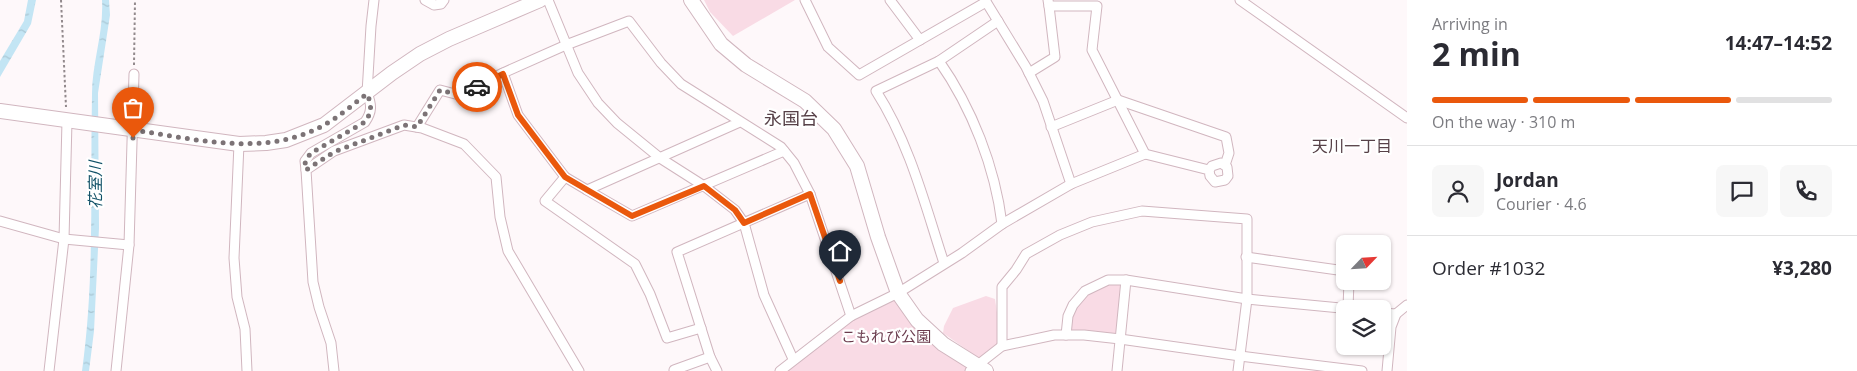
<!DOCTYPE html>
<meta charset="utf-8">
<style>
:root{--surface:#fff;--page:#f7f7f7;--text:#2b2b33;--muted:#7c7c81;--line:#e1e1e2;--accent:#ea580c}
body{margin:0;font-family:"Open Sans","Noto Sans JP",sans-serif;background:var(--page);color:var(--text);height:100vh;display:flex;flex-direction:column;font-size:19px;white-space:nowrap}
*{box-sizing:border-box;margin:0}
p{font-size:16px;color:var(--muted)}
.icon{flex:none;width:28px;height:28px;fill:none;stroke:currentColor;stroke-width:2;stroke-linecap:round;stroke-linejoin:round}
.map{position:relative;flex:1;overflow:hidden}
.panel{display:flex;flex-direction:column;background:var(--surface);width:450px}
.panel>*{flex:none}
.needle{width:32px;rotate:65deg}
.tools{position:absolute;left:1336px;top:235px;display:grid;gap:10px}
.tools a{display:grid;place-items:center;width:55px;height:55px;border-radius:8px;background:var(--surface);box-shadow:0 1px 4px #0004;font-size:25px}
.pin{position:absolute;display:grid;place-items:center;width:42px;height:42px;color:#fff;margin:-51px -21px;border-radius:50% 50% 50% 0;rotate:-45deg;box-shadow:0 0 5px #0007}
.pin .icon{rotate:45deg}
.courier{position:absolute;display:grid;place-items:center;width:50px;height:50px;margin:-25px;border:4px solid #ea580c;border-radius:50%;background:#fff;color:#222;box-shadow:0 1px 6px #0007}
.summary em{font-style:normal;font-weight:700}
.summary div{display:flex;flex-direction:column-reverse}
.summary{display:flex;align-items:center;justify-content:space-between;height:85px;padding:0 25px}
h1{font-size:32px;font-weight:700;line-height:38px}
.bar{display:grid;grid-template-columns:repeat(4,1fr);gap:8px 5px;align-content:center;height:60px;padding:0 25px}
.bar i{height:6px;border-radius:4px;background:var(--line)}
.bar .active{background:var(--accent)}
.bar p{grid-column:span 4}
.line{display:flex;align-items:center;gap:12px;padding:0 25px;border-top:1px solid var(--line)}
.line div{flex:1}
.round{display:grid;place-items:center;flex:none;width:52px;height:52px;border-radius:8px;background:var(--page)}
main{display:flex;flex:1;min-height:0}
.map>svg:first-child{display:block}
.green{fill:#f9dbe5}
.water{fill:url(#water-ripples)}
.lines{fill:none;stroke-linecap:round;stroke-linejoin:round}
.street-casing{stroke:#d1b6bf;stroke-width:11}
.secondary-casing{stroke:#d1b6bf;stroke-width:16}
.path{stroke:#92898c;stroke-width:2;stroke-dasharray:2.5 2.5;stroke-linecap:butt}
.street{stroke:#fff;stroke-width:9}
.secondary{stroke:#fff;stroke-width:14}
.done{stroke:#7c7376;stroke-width:5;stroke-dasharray:0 9}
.route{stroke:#ea580c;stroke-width:6}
.labels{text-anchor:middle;stroke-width:4.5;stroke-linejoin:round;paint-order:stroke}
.park-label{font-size:15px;fill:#6b3c4e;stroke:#fff}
.neighbourhood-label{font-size:16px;fill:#574148;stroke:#fff}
.water-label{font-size:16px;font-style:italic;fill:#115167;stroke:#fff}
.quarter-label{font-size:18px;fill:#574148;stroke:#fff}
</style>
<main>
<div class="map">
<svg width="1407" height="371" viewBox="0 0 1407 371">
<defs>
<pattern id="water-ripples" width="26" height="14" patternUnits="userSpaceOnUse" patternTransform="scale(1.25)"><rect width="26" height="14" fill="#c3e5f4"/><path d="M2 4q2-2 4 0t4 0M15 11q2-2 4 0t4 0" fill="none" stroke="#a8c5d2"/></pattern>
</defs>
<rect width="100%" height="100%" fill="#fef8fa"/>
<g class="green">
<polygon points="704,0 795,0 733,36 710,12"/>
<polygon points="1108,280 1126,280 1120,339 1066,335 1073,305"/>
<polygon points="898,293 967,361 970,371 780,371 851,316"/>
<polygon points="986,296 995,299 999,326 999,344 983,361 943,333 944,326 953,308"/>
</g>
<g class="water">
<polygon points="28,0 36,0 31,24 0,77 0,61 24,21"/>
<path d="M102,0H109L110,15L98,93L99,228L94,331L89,371H82C95,279 90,187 92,94C92,63 104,32 102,0Z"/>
</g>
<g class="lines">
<g class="street-casing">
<g id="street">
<polyline points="425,0 434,5 441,4 444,0"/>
<polyline points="548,0 578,73 598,103 617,123 660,158 704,186 735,210 744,223 764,295 793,359"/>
<polyline points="805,0 828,47 859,75 986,2"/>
<polyline points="890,0 920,40"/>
<polyline points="985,0 1026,67 1043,101 1071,184"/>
<polyline points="1240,0 1407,118"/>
<path d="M939,61C972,108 995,167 1002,224"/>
<polyline points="1029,73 1055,57 1049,6"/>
<polyline points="740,122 587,190 565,177 518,115 503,73 566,45 629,21 661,63 681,84 781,147 794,163 810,194 851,316"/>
<polyline points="417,127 440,90 459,95 503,73"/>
<polyline points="1051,127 1118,100 1226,137 1229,153 1225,165"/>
<polyline points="239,144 234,258 237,297 245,329 247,371"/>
<polyline points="1145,154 1209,170 1210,176 1215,182 1225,180 1228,176 1227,167 1221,163 1212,166 1209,170"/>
<path d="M306,170L305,161L311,153L365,122C372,112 372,105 367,93L371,26L374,0"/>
<polyline points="565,177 545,201 635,264 650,294 667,338 701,328"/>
<polyline points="587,190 632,216 784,151"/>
<polyline points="0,221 64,239 129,245"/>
<polyline points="1246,257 1345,271"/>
<path d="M944,263C925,205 910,144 876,91L939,61L998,21"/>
<polyline points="1348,308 1349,281"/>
<polyline points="1382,313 1396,314"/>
<polyline points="1066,335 1068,316 1073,305 1085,291 1108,280 1126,280 1247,299 1351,309"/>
<polyline points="1002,346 1002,287 1016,270 1026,254 1060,235 1092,222 1142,211 1247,219 1247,299 1238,371"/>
<polyline points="674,370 710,357"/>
<polyline points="49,371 64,239 67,121"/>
<polyline points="116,371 129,245 134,74"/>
<polyline points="334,371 331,343 319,307 313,282 306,170 334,151 404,125 422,128 464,144 496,177 500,217 508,251 579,371"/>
<polyline points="717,371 710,357 677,252 810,194"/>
<polyline points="780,371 851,316 898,293 962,253 1002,224 1071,184 1145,154 1092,50 1097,6 1049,6 1048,0"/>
<polyline points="970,371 1002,346 1054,335 1084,335 1120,339 1240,356 1362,371"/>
<polyline points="1117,371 1126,280"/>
<polyline points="1387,371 1391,327 1396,314 1407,305"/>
</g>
</g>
<g class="secondary-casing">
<g id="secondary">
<polyline points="691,0 721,44 746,65 805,101 834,129 857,166 878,237 898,293 917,320 943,344 986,371"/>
<polyline points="0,111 239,144 266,143 286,140 324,125 392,73 420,54 449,39 540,0"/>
</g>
</g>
<g class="path">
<polyline points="61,0 66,107"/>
<polyline points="134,65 135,0"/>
</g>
<use href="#street" class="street"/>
<use href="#secondary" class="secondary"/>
</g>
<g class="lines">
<path class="done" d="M133,138V130C196,139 265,158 324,125C339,117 353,104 367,94C372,105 372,112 365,122L311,153L305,161L306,170L334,152L404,125L417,127L440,90L459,95L477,87"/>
<polyline class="route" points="477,87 503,74 518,115 565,177 632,216 704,186 735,210 744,223 810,194 840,281"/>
</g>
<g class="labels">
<g class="park-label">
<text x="886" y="342">こもれび公園</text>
</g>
<g class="neighbourhood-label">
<text x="1352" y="152">天川一丁目</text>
</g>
<g class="water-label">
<text transform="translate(95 185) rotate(-90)" y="6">花室川</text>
</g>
<g class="quarter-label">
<text x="791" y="125">永国台</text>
</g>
</g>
</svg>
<div class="tools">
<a><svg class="needle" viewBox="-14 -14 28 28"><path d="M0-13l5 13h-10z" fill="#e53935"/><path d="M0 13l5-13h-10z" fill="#7c7c81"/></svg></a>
<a><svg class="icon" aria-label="layers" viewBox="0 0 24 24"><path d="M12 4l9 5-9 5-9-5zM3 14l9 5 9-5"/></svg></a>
</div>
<div class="pin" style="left:133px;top:138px;background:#ea580c"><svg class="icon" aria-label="bag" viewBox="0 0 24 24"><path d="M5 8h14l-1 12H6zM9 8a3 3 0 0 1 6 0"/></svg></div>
<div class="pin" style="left:840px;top:281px;background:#1f2937"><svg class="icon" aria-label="home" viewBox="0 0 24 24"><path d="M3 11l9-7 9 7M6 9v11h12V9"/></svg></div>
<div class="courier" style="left:477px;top:87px"><svg class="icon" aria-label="car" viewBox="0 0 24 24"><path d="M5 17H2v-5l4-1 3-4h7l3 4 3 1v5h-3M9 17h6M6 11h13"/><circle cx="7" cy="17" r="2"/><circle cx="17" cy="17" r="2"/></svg></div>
</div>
<section class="panel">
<div class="summary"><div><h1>2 min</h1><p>Arriving in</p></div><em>14:47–14:52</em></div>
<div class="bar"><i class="active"></i><i class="active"></i><i class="active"></i><i></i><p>On the way · 310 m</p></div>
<div class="line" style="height:90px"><a class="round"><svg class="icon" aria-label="person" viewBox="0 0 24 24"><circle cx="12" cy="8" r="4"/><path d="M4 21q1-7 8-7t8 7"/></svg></a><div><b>Jordan</b><p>Courier · 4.6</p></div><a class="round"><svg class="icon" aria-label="chat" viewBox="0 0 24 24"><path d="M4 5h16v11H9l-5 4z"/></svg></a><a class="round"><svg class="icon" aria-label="phone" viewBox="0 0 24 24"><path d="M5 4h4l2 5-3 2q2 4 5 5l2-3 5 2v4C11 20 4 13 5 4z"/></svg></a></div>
<div class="line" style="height:65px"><div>Order #1032</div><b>¥3,280</b></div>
</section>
</main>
